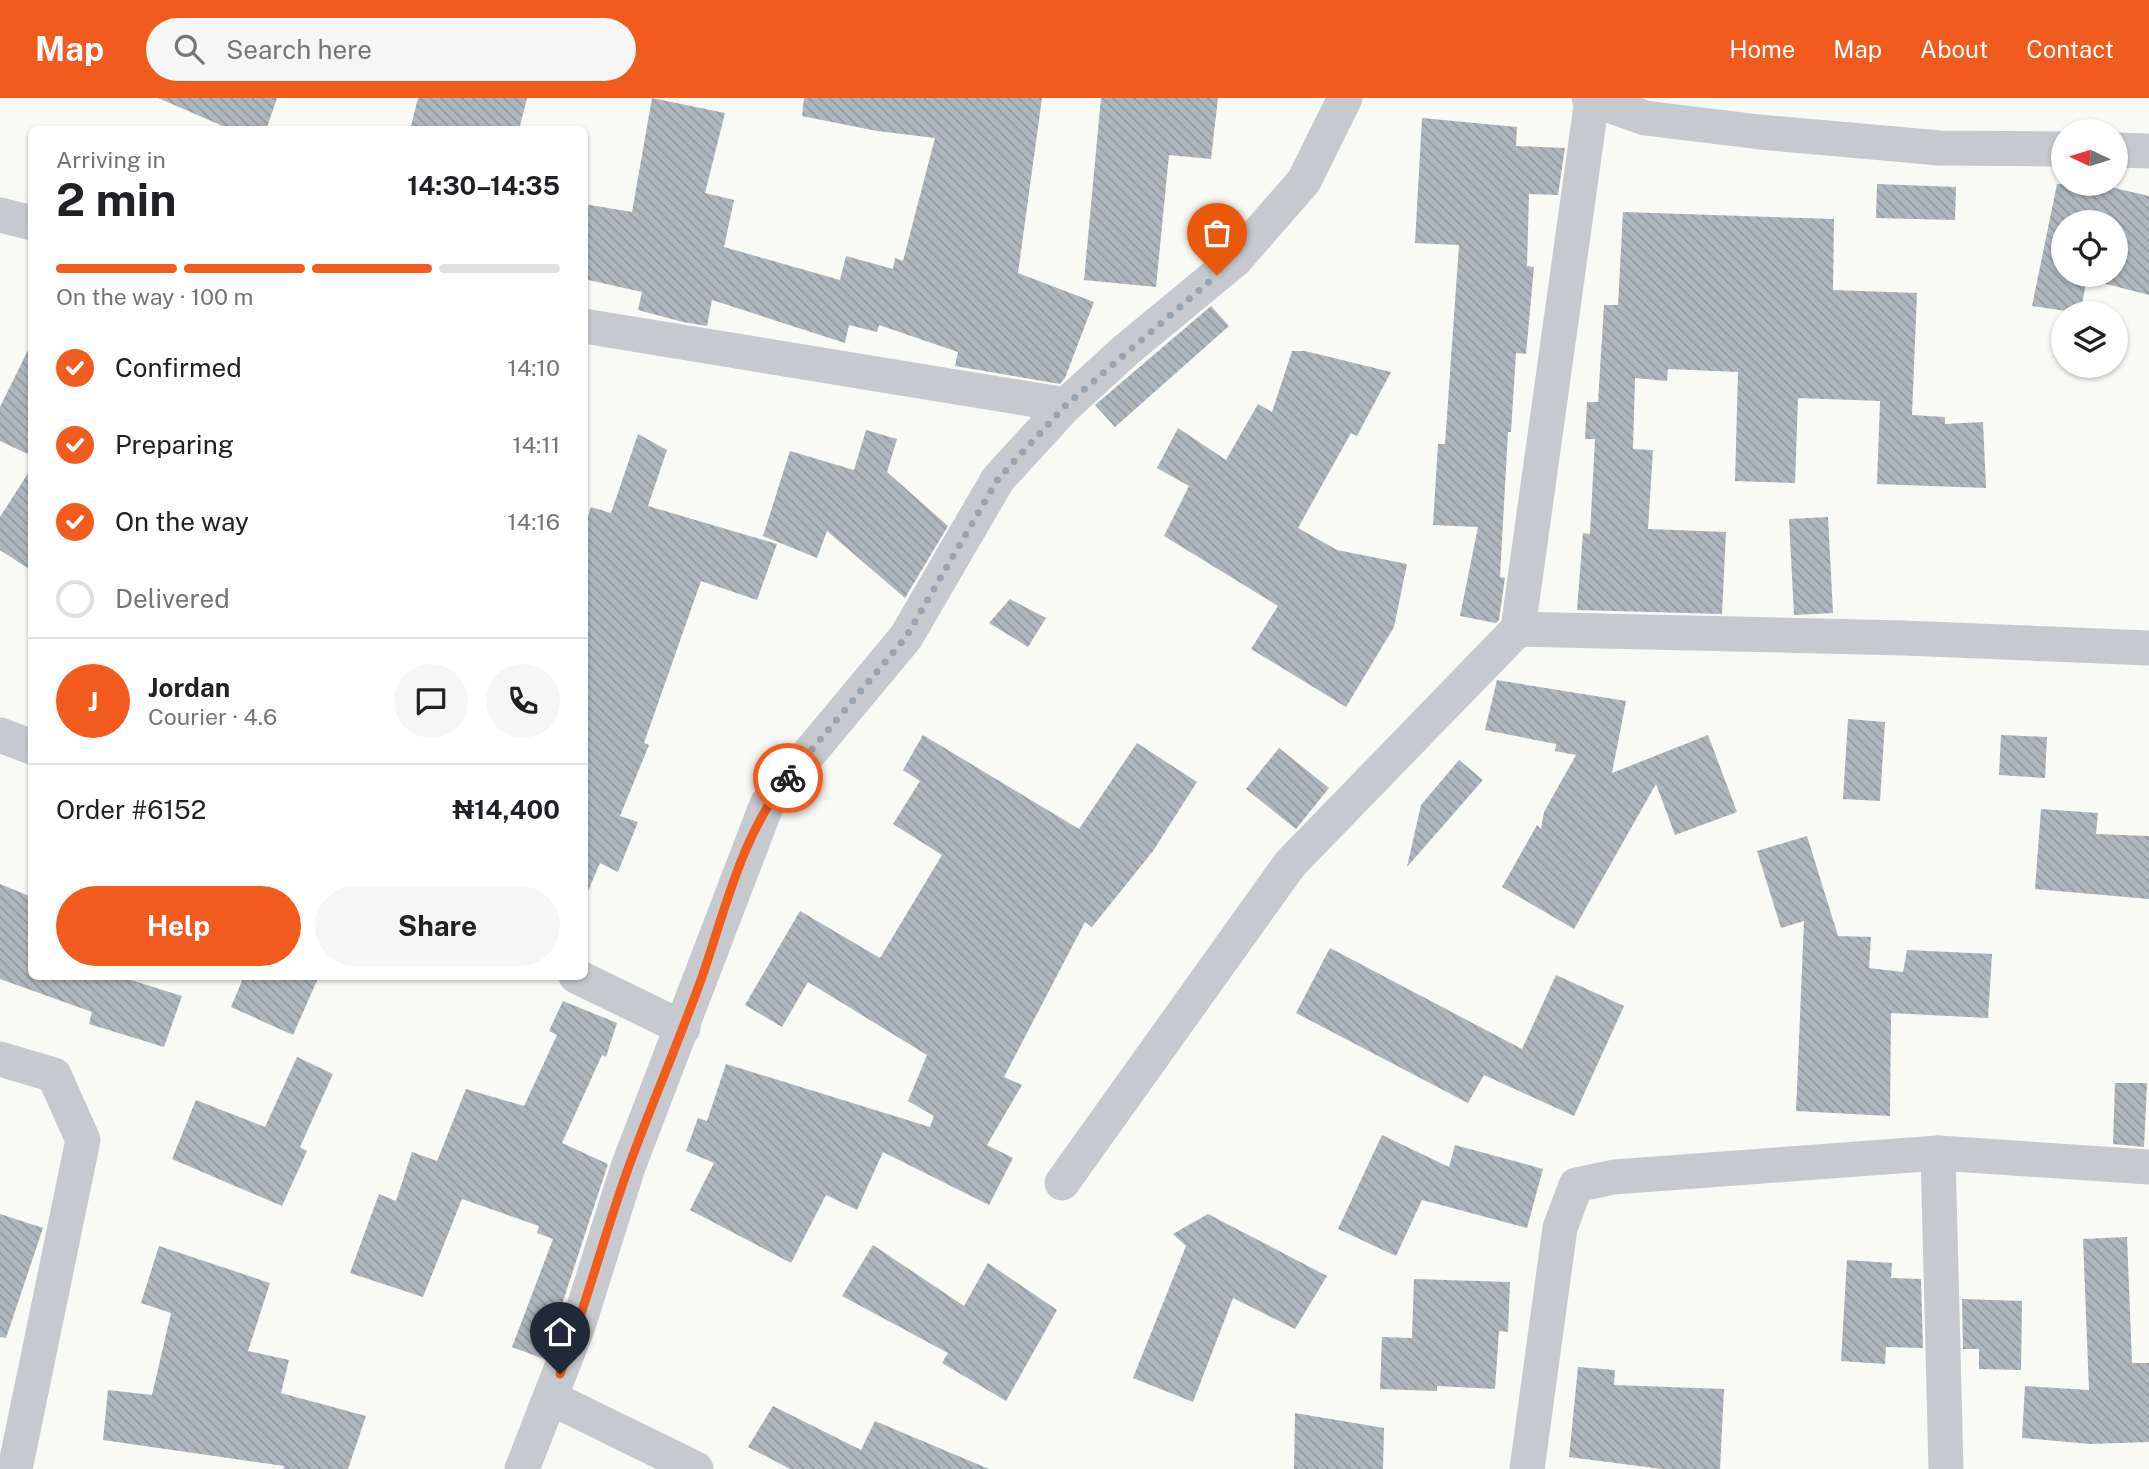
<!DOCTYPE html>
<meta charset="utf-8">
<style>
:root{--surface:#fff;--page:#f6f6f6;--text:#202124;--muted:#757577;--line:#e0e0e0;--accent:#f15c1e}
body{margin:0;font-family:"Public Sans",sans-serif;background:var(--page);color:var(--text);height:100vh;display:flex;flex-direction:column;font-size:26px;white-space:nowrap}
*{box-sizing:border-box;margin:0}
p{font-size:23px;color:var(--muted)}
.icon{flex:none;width:38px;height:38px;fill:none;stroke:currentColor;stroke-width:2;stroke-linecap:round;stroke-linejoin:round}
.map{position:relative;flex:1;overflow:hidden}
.sheet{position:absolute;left:28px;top:28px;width:560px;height:854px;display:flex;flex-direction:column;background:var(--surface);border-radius:10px;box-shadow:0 2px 5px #0004}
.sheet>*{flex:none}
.needle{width:46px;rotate:274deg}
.controls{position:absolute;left:2051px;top:21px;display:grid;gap:14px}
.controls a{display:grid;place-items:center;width:77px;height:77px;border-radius:50%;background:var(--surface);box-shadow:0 2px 5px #0004;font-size:35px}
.pin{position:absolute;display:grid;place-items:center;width:60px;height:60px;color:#fff;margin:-72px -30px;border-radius:50% 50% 50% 0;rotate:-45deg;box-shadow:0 0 7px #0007}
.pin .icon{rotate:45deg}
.courier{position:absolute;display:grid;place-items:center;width:70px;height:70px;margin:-35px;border:5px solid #f15c1e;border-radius:50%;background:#fff;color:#222;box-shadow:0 2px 9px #0007}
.overview em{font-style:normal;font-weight:700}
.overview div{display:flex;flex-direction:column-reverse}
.overview{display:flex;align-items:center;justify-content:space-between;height:119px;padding:0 28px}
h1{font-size:46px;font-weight:700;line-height:52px}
.bar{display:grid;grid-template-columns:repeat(4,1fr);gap:10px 7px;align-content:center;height:84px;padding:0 28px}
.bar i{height:9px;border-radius:5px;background:var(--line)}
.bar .current{background:var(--accent)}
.bar p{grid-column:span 4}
.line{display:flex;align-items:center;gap:18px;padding:0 28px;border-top:2px solid var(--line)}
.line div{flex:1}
.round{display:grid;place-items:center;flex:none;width:74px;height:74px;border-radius:37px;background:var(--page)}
ol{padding:0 28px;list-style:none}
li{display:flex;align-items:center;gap:21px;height:77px}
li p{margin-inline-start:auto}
li .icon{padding:7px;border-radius:50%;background:var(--accent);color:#fff;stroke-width:4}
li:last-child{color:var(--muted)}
li i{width:38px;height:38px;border:4px solid var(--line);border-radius:50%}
.primary-button{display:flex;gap:14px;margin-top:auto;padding:14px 28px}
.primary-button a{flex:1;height:80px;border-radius:42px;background:var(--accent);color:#fff;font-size:28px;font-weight:700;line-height:80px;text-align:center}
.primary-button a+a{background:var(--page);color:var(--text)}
header{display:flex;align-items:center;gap:42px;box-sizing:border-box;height:98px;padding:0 35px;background:var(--accent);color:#fff}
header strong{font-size:33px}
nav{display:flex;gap:38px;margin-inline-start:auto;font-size:24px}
.search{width:490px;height:63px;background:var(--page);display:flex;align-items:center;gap:18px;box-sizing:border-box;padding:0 24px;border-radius:38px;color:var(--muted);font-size:26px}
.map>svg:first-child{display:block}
.building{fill:url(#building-back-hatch);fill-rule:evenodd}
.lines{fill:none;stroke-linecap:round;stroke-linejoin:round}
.minor{stroke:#c6cacf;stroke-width:35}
.done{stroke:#99a4b0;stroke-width:7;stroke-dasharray:0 12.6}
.route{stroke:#f15c1e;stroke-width:9}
</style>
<header>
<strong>Map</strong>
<div class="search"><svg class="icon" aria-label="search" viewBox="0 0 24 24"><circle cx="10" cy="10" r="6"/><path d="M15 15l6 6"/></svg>Search here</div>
<nav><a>Home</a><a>Map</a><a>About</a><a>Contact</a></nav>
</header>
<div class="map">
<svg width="2149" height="1371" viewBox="0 0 2149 1371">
<defs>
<pattern id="building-back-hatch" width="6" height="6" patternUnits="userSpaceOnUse" patternTransform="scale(1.75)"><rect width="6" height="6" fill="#afb7be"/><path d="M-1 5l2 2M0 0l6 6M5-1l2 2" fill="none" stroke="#929aa0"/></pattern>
</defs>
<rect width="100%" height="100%" fill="#f9f9f6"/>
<g class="building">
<polygon points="158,0 277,0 266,32 232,32"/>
<polygon points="418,0 527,0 519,32 410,32"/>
<polygon points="652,0 725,15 705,95 734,102 724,149 840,182 846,158 893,171 895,160 903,163 935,40 877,33 802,18 804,0 1042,0 1018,175 1094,204 1065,280 1060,286 955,268 958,254 879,227 877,234 849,227 845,245 712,202 707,228 683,224 638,212 642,194 584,181 584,106 632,114"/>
<polygon points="1101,0 1218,0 1211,61 1169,57 1156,189 1084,182"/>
<polygon points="1422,20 1517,29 1516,48 1565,50 1558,97 1529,96 1527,168 1534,169 1526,256 1516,255 1511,334 1508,334 1500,479 1505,480 1499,522 1496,525 1460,518 1478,429 1433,427 1438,346 1445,346 1459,147 1415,145"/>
<polygon points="1877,86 1956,89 1955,122 1876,120"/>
<path d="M2057,86H2097L2149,98V197L2087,181L2080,215L2032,208ZM2063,124H2116V177H2063Z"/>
<polygon points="1623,114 1834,121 1833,192 1917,195 1912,317 1945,319 1945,326 1983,324 1986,390 1877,386 1880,303 1798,300 1795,385 1735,383 1738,274 1668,271 1667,283 1635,280 1633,351 1653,352 1648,431 1726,434 1722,516 1577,512 1583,435 1590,436 1595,341 1585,341 1587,304 1598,304 1604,207 1618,207"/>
<polygon points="1211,208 1229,228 1115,329 1095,307"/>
<polygon points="32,244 32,358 0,343 0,309"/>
<polygon points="1292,253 1305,253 1391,274 1357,338 1351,335 1298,430 1337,452 1407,466 1394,529 1346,609 1251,551 1278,508 1164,438 1189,388 1157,370 1178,330 1226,362 1258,306 1272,314"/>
<polygon points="866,332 897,341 887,374 948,428 905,500 827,433 817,460 763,438 790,353 854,372"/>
<polygon points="638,336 667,352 648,408 777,446 757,502 701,483 644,645 649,647 620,718 638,724 618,774 600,765 585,800 584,430 591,409 611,415"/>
<polygon points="32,369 32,473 0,452 0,419"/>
<polygon points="1828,419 1833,515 1794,517 1789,421"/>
<polygon points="1010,501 1046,520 1028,549 989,525"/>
<polygon points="1497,582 1626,603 1612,675 1708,637 1737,714 1675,737 1656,686 1574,831 1502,789 1537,727 1541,731 1544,714 1576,657 1555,653 1556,646 1485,632"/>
<polygon points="1848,621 1885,624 1880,703 1843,701"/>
<polygon points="923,637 1079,731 1137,645 1197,684 1153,753 1092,829 1085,824 1004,979 1022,987 987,1047 1013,1060 989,1107 883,1054 857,1112 826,1097 791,1165 690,1112 714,1065 686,1053 698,1020 707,1023 726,966 930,1029 934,1018 908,1003 927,957 808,884 782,929 745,907 800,813 880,860 942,757 893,726 920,683 903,672"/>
<polygon points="2001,637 2047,639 2045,680 1999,677"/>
<polygon points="1279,650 1329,690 1296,731 1246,691"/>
<polygon points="1459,662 1483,682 1407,769 1421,707"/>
<polygon points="2041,711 2098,715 2096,736 2149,738 2149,801 2035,791"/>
<polygon points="1807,738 1838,838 1871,839 1869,870 1903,874 1907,852 1992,856 1988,920 1891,915 1890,1018 1796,1013 1804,823 1781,830 1757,753"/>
<polygon points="0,786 32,799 32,878 121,879 182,898 164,949 89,926 92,914 0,881"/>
<polygon points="1330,850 1522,951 1556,877 1624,908 1574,1018 1484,977 1468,1005 1296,915"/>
<polygon points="244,878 319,878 293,937 231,909"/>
<polygon points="563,903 617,925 606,959 602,957 562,1045 608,1066 544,1261 512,1249 553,1141 537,1135 539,1128 462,1101 423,1199 350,1175 379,1096 396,1103 412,1054 437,1063 466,991 524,1008 557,937 549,933"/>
<polygon points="297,959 333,976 300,1049 307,1053 282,1108 172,1061 196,1002 265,1029"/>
<polygon points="2115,985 2147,985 2144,1049 2113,1046"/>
<polygon points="1382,1037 1449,1069 1455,1047 1543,1071 1527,1130 1422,1102 1396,1158 1338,1131"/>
<polygon points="0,1116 43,1130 6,1240 0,1239"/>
<polygon points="1208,1116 1327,1178 1295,1231 1233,1200 1193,1304 1133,1280 1186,1148 1173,1136"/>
<polygon points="2127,1139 2132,1265 2149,1265 2149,1344 2091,1346 2022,1340 2025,1288 2089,1292 2083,1141"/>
<polygon points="873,1147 964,1208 988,1165 1057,1212 1006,1303 942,1265 948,1255 842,1198"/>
<polygon points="159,1148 270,1185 248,1253 289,1262 281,1295 366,1318 348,1371 283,1371 284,1368 103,1342 108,1292 152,1297 171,1215 141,1205"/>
<polygon points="1847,1162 1892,1165 1891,1180 1921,1181 1923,1250 1886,1249 1885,1266 1841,1263"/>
<polygon points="1414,1181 1510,1184 1508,1234 1499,1233 1495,1291 1437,1288 1437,1293 1380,1291 1382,1239 1412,1240"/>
<polygon points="1962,1201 2022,1203 2021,1272 1979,1271 1979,1251 1963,1251"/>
<polygon points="1578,1269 1615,1272 1614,1287 1724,1291 1720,1371 1662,1371 1569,1359"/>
<polygon points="773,1308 861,1352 875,1323 989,1371 790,1371 748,1349"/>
<polygon points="1295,1315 1384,1330 1383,1371 1294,1371"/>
</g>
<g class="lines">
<g class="minor">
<polyline points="1589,0 1645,20 1760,34 1940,50 2063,51"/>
<polyline points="2116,52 2149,53"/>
<polyline points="0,117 32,125"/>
<polyline points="584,228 1066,307"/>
<polyline points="1518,531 1904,540 2149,550"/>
<polyline points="0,637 32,649"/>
<polyline points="576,878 683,930"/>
<polyline points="0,961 54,977 83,1042 15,1371"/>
<polyline points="1938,1055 1946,1371"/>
<polyline points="1062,1085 1290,766 1518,531 1592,1"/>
<polyline points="551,1300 696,1371"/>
<polyline points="522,1371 578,1228 628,1069 767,706 906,539 998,381 1066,307 1126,252 1235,162 1304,83 1345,0"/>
<polyline points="1527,1371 1560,1130 1576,1087 1614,1079 1938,1055 2149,1069"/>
</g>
</g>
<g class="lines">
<polyline class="done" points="788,680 906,539 998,381 1066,307 1217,177"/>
<path class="route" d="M560,1276C586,1208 604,1137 629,1068C652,1005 679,943 702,879C725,813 742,735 788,680"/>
</g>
</svg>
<div class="controls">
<a><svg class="needle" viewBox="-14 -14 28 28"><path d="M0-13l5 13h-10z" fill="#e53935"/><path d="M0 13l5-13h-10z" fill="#757577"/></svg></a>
<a><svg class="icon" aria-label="locate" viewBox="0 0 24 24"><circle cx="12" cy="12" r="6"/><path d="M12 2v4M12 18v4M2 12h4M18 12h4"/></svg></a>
<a><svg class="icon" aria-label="layers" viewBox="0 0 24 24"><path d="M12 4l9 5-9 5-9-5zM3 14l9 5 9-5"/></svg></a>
</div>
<div class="pin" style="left:1217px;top:177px;background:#ea580c"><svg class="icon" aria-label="bag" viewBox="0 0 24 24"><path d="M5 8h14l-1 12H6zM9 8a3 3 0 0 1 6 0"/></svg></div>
<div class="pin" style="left:560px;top:1276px;background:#1f2937"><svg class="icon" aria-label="home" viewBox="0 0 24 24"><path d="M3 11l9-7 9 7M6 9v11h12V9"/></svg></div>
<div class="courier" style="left:788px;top:680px"><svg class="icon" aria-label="bike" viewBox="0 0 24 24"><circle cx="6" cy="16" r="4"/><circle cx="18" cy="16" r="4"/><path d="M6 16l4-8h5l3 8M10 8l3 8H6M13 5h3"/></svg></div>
<section class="sheet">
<div class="overview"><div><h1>2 min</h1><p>Arriving in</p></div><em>14:30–14:35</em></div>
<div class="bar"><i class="current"></i><i class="current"></i><i class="current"></i><i></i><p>On the way · 100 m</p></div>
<ol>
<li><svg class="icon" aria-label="check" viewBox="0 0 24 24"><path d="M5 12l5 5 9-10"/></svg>Confirmed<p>14:10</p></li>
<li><svg class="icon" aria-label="check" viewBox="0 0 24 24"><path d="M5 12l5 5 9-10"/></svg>Preparing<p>14:11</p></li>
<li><svg class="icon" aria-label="check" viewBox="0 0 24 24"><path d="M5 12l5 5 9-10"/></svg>On the way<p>14:16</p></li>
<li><i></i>Delivered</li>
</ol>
<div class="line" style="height:126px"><b class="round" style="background:var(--accent);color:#fff">J</b><div><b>Jordan</b><p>Courier · 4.6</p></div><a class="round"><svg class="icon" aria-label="chat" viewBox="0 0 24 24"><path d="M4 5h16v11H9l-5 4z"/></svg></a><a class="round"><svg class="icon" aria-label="phone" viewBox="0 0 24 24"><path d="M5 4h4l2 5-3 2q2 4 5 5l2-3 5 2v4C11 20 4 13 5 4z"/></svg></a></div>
<div class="line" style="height:91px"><div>Order #6152</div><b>₦14,400</b></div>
<div class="primary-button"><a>Help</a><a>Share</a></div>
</section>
</div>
